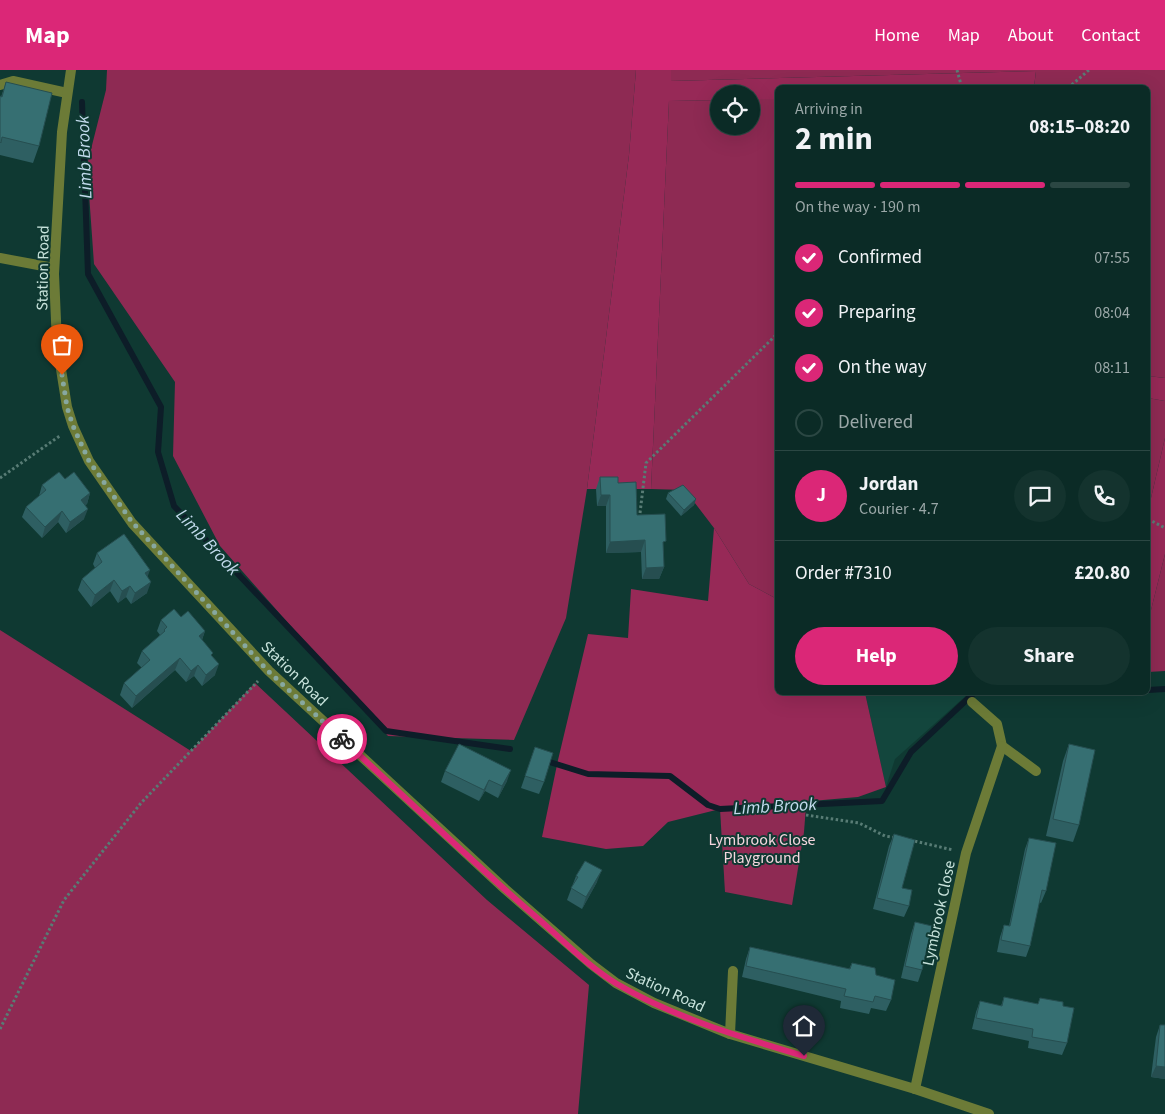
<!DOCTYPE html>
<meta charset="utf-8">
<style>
:root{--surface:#0b2b26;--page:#14332e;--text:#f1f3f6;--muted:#9aa7a7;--line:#2b4743;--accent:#db2777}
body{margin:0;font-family:"Source Sans 3",sans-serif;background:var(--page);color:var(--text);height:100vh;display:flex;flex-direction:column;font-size:19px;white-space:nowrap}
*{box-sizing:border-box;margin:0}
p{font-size:16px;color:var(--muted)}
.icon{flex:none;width:28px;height:28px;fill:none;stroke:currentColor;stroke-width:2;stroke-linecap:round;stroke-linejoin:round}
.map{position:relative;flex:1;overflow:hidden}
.drawer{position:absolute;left:775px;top:15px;width:375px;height:610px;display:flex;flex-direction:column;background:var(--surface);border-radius:8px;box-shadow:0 5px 20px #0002,0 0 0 1px var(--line)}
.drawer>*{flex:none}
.fabs{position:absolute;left:710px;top:15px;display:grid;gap:10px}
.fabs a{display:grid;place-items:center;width:50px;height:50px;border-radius:50%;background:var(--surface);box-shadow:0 5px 20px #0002,0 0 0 1px var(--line);font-size:25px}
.pin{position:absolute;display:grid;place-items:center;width:42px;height:42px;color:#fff;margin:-51px -21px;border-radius:50% 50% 50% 0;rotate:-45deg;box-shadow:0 0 5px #0007}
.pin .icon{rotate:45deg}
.courier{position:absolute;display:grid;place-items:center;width:50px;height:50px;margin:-25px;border:4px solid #db2777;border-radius:50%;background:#fff;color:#222;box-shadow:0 1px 6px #0007}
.overview em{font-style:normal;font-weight:700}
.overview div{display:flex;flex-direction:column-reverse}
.overview{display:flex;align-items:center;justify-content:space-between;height:85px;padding:0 20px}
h1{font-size:32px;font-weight:700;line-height:38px}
.bar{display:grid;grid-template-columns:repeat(4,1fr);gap:8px 5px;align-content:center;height:60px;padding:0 20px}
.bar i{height:6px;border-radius:4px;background:var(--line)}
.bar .on{background:var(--accent)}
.bar p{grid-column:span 4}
.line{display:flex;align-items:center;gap:12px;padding:0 20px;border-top:1px solid var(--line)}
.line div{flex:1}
.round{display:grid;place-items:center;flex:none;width:52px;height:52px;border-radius:26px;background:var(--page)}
ol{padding:0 20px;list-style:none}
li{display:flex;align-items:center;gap:15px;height:55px}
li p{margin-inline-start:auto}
li .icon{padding:5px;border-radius:50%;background:var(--accent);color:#fff;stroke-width:4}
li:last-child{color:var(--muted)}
li i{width:28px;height:28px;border:2px solid var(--line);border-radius:50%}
.action{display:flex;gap:10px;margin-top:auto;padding:10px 20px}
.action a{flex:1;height:58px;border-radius:30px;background:var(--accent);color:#fff;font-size:20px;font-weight:700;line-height:58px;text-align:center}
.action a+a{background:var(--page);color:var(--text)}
header{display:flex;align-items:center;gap:30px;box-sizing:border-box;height:70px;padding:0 25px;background:var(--accent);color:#fff}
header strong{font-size:24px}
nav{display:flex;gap:28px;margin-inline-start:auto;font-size:18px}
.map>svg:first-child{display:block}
.built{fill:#13463d}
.green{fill:#8e2a53}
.forest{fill:#972957}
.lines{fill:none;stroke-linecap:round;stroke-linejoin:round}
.stream{stroke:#0d1d28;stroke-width:6}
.path{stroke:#587c75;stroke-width:3;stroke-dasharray:2.5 2.5;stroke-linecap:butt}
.service{stroke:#6c7b37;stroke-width:10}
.minor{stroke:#6c7b37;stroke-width:10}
.wall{fill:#2e5f62}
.shaded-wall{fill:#264e50}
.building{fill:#366f72;stroke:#264e50}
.done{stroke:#87a8a0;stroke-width:5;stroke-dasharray:0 9}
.route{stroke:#db2777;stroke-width:6}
.labels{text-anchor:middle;stroke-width:4;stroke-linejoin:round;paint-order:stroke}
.street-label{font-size:16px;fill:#c8e3dc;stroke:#0f3932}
.park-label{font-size:16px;fill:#f5d6de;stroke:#0f3932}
.water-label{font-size:18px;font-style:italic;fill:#c3dbed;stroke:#0f3932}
</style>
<header>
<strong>Map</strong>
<nav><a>Home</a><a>Map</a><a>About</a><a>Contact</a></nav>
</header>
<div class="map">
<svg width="1165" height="1044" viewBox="0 0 1165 1044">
<rect width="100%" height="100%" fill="#0f3932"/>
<polygon class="built" points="865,623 865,622 969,623 895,689 886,717"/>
<g class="green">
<polygon points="107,0 636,0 629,85 587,419 566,548 514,670 388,666 220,476 173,386 175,312 94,194 87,95 106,20"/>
<polygon points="671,0 1165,0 1165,308 1148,306 1148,18 1034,17 1036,1 670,11"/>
<polygon points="751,29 777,29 777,529 749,514 714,458 685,420 651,419 669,31 719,30 719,56 751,56"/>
<polygon points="1148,328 1165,331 1165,368 1148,441"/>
<polygon points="1165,484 1165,601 1148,602 1148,552"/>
<polygon points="0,560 191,681 255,613 487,830 589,915 578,1044 0,1044"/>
<polygon points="806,736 804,762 792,835 725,822 720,739"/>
</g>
<g class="forest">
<polygon points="636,0 671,0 671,11 1036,1 1034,17 778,18 777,29 751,29 751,24 719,24 719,30 669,31 651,419 587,419 629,85"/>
<polygon points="1148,306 1165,308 1165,331 1148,328"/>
<polygon points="1165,368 1165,484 1148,552 1148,441"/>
<polygon points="714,458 749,514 777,529 778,622 865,623 886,717 858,727 720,739 668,752 643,776 606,779 542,767 558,690 588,564 628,568 631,519 708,531"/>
</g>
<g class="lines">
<g class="stream">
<polyline points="82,32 88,204 161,337 158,382 174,436 386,661 510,679"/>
<polyline points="1148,620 1165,619"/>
<polyline points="1042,622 1072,622"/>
<polyline points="543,690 588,704 670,706 708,735 720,739 882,731 911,682 975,622"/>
</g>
<g class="path">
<polyline points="957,0 962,18"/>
<polyline points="1068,18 1089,0"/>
<polyline points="0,408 61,365"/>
<polyline points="640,443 646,393 778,263"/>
<polyline points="1148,449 1165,458"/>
<polyline points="806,745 859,753 885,766 897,768"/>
<polyline points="910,770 953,780"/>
<polyline points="0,959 64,830 141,733 258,611"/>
</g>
<g class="service">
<polyline points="0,15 13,11 67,23"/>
<polyline points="0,188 54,198"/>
<polyline points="972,632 997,654 1002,676 1036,701"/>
<polyline points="730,964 733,901"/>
</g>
<g class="minor">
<polyline points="71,0 62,62 54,204 57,274 67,337 73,356 89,391 132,453 269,601 505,819 591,894 616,913 654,933 730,964 915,1019 989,1044"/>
<polyline points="915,1019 966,783 1002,676"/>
</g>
</g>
<g class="wall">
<polygon points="6,12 39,76 33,93 0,85 0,26 1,27"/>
<polygon points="600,407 618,413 637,445 663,479 664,497 659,509 642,509 641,482 606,483 606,436 597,436 596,419"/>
<polygon points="65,409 90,423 87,434 85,435 84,449 66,463 58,452 42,468 22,447 26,437 39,426 42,415"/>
<polygon points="668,423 696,429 694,435 681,446 666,429"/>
<polygon points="97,483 147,506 147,523 131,534 126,527 118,533 110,521 91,537 78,520 82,509 95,498 93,494"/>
<polygon points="181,547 205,561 202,570 212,586 215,605 202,616 194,606 186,612 175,600 132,638 120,625 124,613 142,598 137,593 142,581 160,565 157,561 161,550"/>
<polygon points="1069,674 1079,755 1073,772 1046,766 1063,691"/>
<polygon points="535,677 544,712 539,724 521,718"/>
<polygon points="445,701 507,711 498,728 485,721 479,731 441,712"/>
<polygon points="894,764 902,818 909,836 904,847 873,839 889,776"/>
<polygon points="1029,768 1046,821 1041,833 1039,832 1030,876 1026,887 997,882 1000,867 1004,855 1009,856 1025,779"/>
<polygon points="576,806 597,812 582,839 567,830"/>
<polygon points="915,852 922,900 918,912 901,908 911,864"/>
<polygon points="750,877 849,899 852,893 876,905 891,930 886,941 871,938 869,944 840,938 841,931 742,907 746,889"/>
<polygon points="1004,927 1038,934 1040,928 1063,936 1067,973 1062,985 1028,978 1029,971 972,959 976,942 980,931 1001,936"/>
<polygon points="1160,955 1165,955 1165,1009 1151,1007 1156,967"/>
</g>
<g class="shaded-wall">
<polygon points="90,423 87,434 77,441 81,430"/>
<polygon points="601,425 610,425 606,436 597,436"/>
<polygon points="696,429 694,435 681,446 684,440"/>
<polygon points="88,439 84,449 66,463 70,452"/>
<polygon points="62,441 58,452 42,468 45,457"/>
<polygon points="645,470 641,482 606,483 610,472"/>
<polygon points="664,497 659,509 642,509 646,498"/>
<polygon points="150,500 146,511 145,503"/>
<polygon points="114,510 110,521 91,537 95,525"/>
<polygon points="151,512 147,523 131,534 135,523"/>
<polygon points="130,516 126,527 118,533 122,521"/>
<polygon points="205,561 201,572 199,566"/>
<polygon points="180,588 175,600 132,638 136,626"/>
<polygon points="219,594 215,605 202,616 206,605"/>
<polygon points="198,595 194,606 186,612 191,601"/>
<polygon points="511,700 507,711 498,728 502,716"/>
<polygon points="489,710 485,721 479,731 484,720"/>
<polygon points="602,800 597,812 582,839 586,827"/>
<polygon points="1156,996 1165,997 1165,1009 1151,1007"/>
</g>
<g class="building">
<polygon points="6,12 52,23 39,76 2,67 1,73 0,72 0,26 2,27"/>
<polygon points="59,402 65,409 74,402 90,423 81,430 88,439 70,452 62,441 45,457 26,437 46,420 42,415"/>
<polygon points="600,407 618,407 618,413 636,412 637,445 665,444 666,471 663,472 664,497 646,498 645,470 610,472 610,425 601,425"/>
<polygon points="683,415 696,429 684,440 668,423"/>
<polygon points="124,464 150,500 145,503 151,512 135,523 130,516 122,521 114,510 95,525 82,509 102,492 97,483"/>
<polygon points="174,539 181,547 188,541 205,561 199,566 213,583 211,585 219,594 206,605 198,595 191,601 180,588 136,626 124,613 150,590 142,581 165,561 164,560 167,557 161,550"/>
<polygon points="459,674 511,700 502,716 489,710 484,720 445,701"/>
<polygon points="1069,674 1095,680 1079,755 1053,749"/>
<polygon points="535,677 553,683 544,712 525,706"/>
<polygon points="894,764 915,770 902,818 912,820 909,836 877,828"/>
<polygon points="1029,768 1056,773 1046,821 1042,820 1030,876 1001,870 1004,855 1010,856"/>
<polygon points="585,791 602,800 586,827 571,818 578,807 576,806"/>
<polygon points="915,852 932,856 922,900 905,896"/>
<polygon points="750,877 850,899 852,893 875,898 876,905 895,910 891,930 875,926 873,932 844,926 846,919 746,896"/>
<polygon points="1004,927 1038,934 1040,928 1063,932 1063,936 1074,938 1067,973 1032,967 1033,959 976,948 980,931 1002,936"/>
<polygon points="1160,955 1165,955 1165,997 1156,996"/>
</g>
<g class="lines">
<polyline class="done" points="62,305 67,337 73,356 89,391 132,452 268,601 342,669"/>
<path class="route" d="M342,669C406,728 469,789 535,846C561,868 587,896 617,914C675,948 740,967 804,986"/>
</g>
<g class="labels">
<g class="street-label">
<text transform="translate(42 198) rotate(-89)" y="6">Station Road</text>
<text transform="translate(295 603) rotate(44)" y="6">Station Road</text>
<text transform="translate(938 843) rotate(-78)" y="6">Lymbrook Close</text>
<text transform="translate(666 919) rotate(25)" y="6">Station Road</text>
</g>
<g class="park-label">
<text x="762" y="775">Lymbrook Close<tspan x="762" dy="18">Playground</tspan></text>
</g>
<g class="water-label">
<text transform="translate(84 87) rotate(-92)" y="6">Limb Brook</text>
<text transform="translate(208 472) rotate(47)" y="6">Limb Brook</text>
<text transform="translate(775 736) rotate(-3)" y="6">Limb Brook</text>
</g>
</g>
</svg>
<div class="fabs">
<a><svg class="icon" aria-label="locate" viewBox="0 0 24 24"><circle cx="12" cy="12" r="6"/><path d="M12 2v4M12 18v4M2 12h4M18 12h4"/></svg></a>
</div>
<div class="pin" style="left:62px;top:305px;background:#ea580c"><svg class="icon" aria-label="bag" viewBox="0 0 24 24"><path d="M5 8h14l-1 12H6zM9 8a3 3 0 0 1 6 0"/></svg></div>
<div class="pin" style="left:804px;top:986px;background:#1f2937"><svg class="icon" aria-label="home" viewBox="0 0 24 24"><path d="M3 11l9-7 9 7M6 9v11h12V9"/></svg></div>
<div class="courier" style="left:342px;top:669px"><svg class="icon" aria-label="bike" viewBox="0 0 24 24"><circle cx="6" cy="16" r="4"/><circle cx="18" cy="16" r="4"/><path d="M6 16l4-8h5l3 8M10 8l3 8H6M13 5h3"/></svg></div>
<section class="drawer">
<div class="overview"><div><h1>2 min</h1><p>Arriving in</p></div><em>08:15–08:20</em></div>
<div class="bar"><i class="on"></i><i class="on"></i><i class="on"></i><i></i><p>On the way · 190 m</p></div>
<ol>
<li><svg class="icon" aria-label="check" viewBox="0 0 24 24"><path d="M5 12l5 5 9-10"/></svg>Confirmed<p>07:55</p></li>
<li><svg class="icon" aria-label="check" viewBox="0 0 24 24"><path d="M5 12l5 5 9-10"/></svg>Preparing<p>08:04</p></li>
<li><svg class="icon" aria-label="check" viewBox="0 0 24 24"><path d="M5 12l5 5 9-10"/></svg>On the way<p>08:11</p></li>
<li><i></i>Delivered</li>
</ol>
<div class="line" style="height:90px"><b class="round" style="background:var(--accent);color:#fff">J</b><div><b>Jordan</b><p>Courier · 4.7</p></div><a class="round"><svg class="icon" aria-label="chat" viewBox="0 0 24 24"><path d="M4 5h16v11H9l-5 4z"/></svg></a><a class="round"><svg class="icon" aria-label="phone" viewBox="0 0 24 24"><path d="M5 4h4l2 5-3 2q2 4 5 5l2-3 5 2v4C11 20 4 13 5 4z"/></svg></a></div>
<div class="line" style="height:65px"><div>Order #7310</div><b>£20.80</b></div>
<div class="action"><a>Help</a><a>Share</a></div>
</section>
</div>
